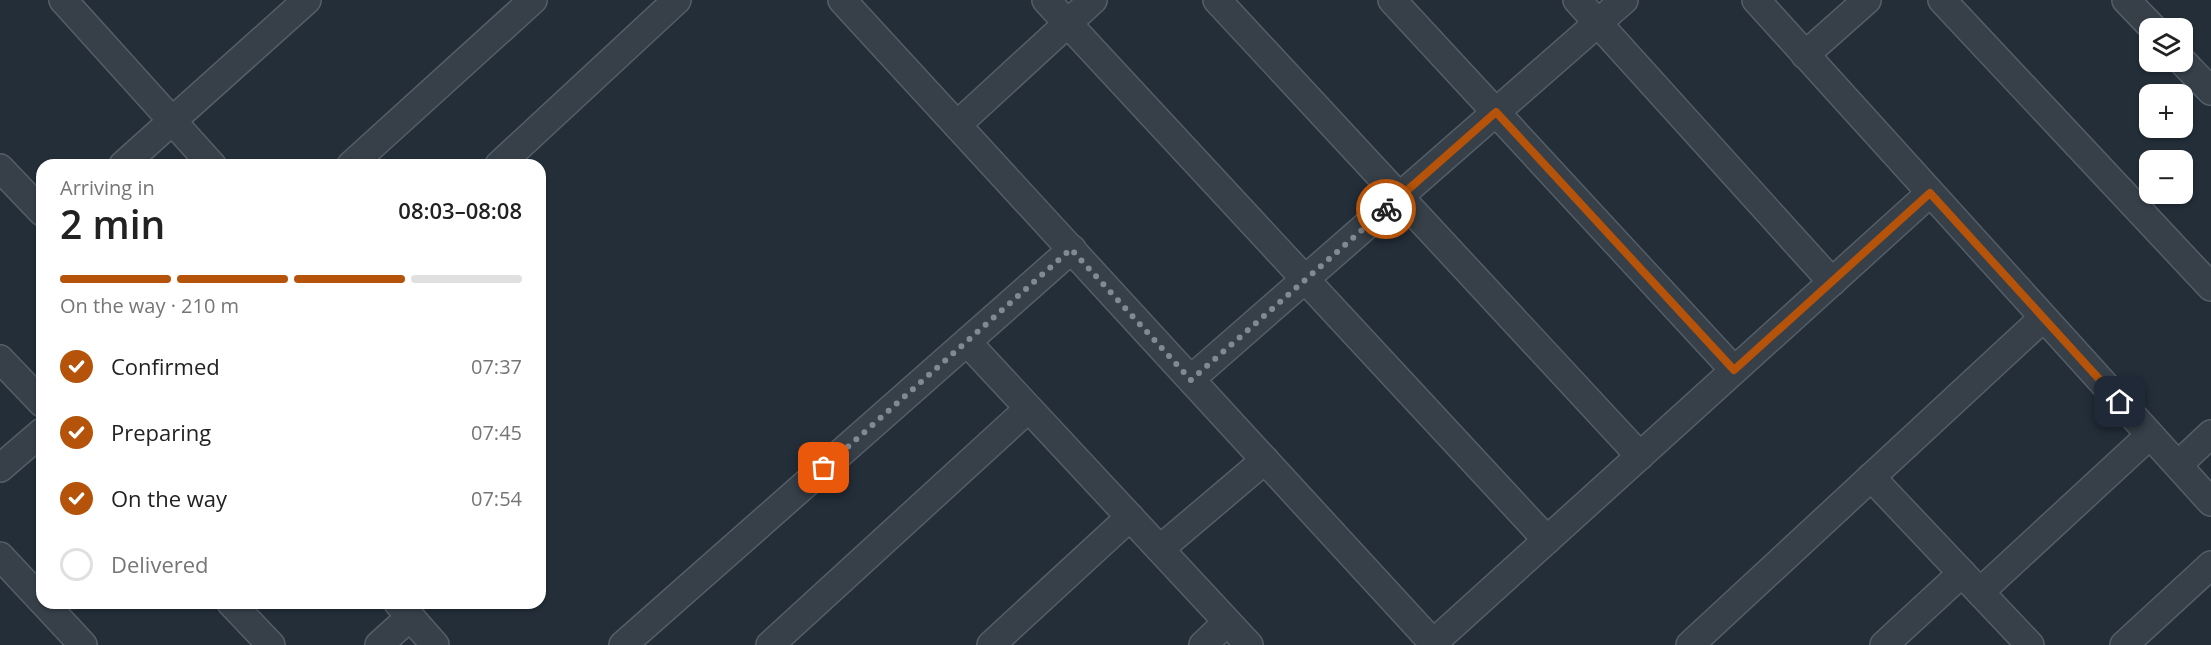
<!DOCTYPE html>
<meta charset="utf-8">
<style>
:root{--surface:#fff;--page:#f6f6f6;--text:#222;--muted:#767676;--line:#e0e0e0;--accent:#b45309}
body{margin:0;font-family:"Open Sans",sans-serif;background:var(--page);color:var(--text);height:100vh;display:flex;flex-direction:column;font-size:22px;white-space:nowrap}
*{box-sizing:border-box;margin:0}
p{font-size:20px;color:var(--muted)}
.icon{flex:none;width:33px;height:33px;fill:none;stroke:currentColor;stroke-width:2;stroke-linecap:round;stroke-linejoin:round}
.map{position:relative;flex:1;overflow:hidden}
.drawer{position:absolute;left:36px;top:159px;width:510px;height:450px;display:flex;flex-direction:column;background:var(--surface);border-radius:18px;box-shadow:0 2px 4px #0004}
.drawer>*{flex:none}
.fabs{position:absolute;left:2139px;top:18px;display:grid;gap:12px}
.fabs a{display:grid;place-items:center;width:54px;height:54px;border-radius:12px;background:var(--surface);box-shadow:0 2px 4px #0004;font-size:30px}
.pin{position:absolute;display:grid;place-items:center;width:51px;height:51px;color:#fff;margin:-26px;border-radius:12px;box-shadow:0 3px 9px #0006}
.courier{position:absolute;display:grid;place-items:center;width:60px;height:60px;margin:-30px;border:4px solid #b45309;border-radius:50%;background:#fff;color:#222;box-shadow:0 2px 8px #0007}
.overview em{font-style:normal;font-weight:600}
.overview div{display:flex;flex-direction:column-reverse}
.overview{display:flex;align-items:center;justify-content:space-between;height:102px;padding:0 24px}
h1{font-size:39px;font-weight:600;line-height:45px}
.bar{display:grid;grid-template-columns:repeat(4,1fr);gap:9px 6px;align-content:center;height:72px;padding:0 24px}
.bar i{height:8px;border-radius:4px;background:var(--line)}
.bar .on{background:var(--accent)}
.bar p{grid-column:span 4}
ol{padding:0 24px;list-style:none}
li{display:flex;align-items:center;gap:18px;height:66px}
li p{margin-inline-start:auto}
li .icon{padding:6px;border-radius:50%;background:var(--accent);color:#fff;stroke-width:4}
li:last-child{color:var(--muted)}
li i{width:33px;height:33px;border:3px solid var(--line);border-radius:50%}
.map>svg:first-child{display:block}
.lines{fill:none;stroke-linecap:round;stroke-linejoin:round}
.minor-casing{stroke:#555e67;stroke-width:30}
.minor{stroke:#374049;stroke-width:27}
.done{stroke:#808a94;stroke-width:6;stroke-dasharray:0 10.8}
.route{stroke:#b45309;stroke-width:8}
</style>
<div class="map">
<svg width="2211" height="645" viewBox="0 0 2211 645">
<rect width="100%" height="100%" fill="#232e39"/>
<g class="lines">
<g class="minor-casing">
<g id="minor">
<polyline points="63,0 212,165"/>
<polyline points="842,0 1433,643"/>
<polyline points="1046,0 1547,540"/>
<polyline points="1217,0 1640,456"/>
<polyline points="1392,0 1734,370"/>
<polyline points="1577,0 1832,282"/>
<polyline points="1756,0 2211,502"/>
<polyline points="1942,0 2211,287"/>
<polyline points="2126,0 2153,28"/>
<polyline points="1805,55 1867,0"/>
<polyline points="2182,61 2211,91"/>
<polyline points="957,125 1093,0"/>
<polyline points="123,165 307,0"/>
<polyline points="351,165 533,0"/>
<polyline points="499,165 677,0"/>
<polyline points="0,168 42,212"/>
<polyline points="967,342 1249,645"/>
<polyline points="0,359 42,403"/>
<polyline points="1191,379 1624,0"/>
<polyline points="2178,465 2211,434"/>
<polyline points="0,468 42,432"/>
<polyline points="1871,477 2030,645"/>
<polyline points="1160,549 1265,460"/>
<polyline points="0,556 42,601"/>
<polyline points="1980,592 2150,435"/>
<polyline points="44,603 83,645"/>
<polyline points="231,603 271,645"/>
<polyline points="398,603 435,645"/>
<polyline points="379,645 410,617"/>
<polyline points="623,645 1072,249"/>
<polyline points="770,645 1028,409"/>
<polyline points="991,645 1130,517"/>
<polyline points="1203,645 1227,622"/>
<polyline points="1431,645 1930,193"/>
<polyline points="1690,645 2043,318"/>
<polyline points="1884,645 1962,573"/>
<polyline points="2124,645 2211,565"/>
</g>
</g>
<use href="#minor" class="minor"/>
</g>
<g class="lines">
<polyline class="done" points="824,468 1071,249 1191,380 1386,209"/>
<polyline class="route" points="1386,209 1496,112 1734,370 1930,193 2120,402"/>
</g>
</svg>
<div class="fabs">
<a><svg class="icon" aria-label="layers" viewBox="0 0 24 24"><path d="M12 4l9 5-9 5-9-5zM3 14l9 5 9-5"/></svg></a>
<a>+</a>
<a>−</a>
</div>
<div class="pin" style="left:824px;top:468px;background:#ea580c"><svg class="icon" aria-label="bag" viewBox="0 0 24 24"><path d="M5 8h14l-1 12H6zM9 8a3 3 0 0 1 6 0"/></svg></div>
<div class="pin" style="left:2120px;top:402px;background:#1f2937"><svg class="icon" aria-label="home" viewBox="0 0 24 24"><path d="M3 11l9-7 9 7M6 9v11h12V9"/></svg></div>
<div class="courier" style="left:1386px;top:209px"><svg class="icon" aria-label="bike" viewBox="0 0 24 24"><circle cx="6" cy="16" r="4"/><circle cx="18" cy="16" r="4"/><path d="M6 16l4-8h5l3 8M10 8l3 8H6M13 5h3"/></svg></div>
<section class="drawer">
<div class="overview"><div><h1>2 min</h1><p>Arriving in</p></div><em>08:03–08:08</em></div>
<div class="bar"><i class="on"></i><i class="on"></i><i class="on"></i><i></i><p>On the way · 210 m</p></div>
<ol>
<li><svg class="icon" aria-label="check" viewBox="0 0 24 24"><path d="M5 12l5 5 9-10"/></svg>Confirmed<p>07:37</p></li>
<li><svg class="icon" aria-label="check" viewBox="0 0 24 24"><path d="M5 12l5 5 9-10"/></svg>Preparing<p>07:45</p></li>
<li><svg class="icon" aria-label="check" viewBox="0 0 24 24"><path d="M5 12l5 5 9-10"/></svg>On the way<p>07:54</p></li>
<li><i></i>Delivered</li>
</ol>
</section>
</div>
